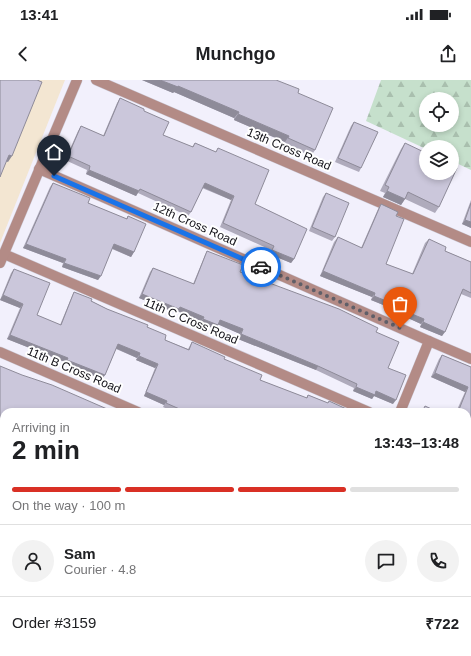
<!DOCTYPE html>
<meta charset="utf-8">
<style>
:root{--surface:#fff;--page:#f2f2f2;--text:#202124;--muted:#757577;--line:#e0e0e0;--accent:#d93025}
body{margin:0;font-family:Helvetica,sans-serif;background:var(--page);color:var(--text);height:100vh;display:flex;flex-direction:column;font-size:15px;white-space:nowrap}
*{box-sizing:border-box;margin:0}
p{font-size:13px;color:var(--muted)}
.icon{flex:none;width:22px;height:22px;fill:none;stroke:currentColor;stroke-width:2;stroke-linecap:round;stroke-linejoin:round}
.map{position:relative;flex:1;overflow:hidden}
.side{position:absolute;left:0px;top:328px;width:471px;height:248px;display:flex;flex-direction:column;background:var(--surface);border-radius:12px 12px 0 0;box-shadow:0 2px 6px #0003}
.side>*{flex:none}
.tools{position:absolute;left:419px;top:12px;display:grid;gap:8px}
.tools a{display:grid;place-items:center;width:40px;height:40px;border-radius:50%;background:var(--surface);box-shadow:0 2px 6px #0003;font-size:20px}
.pin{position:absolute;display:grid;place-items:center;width:34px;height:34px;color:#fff;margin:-41px -17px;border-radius:50% 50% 50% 0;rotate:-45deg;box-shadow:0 0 4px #0007}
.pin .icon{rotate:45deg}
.courier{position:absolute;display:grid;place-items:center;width:40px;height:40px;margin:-20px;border:3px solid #1a73e8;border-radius:50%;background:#fff;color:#222;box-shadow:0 1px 5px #0007}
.summary em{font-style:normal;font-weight:700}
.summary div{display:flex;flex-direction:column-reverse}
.summary{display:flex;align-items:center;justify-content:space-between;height:68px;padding:0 12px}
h1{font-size:26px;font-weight:700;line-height:30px}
.bar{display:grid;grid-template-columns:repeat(4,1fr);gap:6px 4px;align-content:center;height:48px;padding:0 12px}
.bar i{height:5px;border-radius:3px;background:var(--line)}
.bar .on{background:var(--accent)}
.bar p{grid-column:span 4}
.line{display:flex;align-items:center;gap:10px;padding:0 12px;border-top:1px solid var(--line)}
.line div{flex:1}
.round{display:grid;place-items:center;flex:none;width:42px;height:42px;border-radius:21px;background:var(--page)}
.status{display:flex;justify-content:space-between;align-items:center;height:28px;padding:0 20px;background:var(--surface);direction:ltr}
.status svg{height:11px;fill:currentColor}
header{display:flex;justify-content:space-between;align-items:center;height:52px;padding:0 12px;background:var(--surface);font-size:18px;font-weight:700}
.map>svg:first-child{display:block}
.education{fill:#f3e6d2}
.forest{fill:url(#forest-firs);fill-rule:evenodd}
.green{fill:#c6e0cc}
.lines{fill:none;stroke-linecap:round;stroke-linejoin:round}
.stream{stroke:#95b2cc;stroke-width:4.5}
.minor-casing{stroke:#ceccd8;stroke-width:11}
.minor{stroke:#b38b86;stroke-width:10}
.wall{fill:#afabbc}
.shaded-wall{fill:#8e8b99}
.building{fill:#cbc7db;stroke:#8e8b99}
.done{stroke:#605f68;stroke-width:4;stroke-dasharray:0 7.2}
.route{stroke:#1a73e8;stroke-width:5}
.labels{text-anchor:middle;stroke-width:4;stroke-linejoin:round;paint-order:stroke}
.street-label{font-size:12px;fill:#121118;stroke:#fff}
</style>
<div class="status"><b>13:41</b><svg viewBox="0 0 49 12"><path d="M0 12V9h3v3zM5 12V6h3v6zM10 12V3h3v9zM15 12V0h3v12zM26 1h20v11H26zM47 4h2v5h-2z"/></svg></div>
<header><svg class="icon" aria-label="back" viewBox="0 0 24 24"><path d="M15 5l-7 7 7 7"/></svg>Munchgo<svg class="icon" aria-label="share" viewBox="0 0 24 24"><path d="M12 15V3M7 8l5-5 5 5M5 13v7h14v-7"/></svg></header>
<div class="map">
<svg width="471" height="576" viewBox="0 0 471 576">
<defs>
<pattern id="forest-firs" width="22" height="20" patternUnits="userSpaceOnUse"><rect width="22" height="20" fill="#c6e0cc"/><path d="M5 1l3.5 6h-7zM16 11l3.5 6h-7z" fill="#a9bfae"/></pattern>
</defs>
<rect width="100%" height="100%" fill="#f2f0fc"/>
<polygon class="education" points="0,0 65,0 0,163"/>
<path class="forest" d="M381,0H471V90L452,81V67H426V69L366,41ZM426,19H452V45H426Z"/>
<polygon class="green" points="471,488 471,576 437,576 439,572 467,572 467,499"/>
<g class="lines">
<g class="stream">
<polyline points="467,546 471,542"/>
<polyline points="441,576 444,572"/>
</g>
<g class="minor-casing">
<g id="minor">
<polyline points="96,0 471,162"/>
<polyline points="39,89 429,261"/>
<polyline points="4,174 369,332"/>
<polyline points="0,183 77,0"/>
<polyline points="0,272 138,332"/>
<polyline points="400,332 429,261 471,279"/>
<polyline points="0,381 4,383"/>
<polyline points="467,459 471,450"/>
<polyline points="0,496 4,498"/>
<polyline points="180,572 190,576"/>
<polyline points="298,576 300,572"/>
<polyline points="416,576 418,572"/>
</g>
</g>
<use href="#minor" class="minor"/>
</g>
<g class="wall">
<polygon points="142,0 298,13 315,70 311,76 284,64 285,62 234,40 234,38 174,12 173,13"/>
<polygon points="120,18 144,31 163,55 192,67 195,63 216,72 218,68 255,124 294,179 291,183 269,174 271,170 220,147 231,120 202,108 191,132 188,136 138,113 136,116 86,94 87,90 65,80 78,51 81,46 103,56 117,23"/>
<polygon points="354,42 361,88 359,92 335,82 351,46"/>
<polygon points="405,63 439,127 435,133 405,119 401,125 383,117 385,113 380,111 401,69"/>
<polygon points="53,103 88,123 126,139 128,136 134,172 131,177 112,169 98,200 62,187 63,183 23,168 50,107"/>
<polygon points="326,113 335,157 332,161 309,151 323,117"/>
<polygon points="471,120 471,148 462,144"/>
<polygon points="381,124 396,136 386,184 412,194 425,163 429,159 445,171 471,182 471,218 461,214 442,256 420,247 421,244 397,233 398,231 371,220 372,217 320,196 334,162 338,157 361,168 378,129"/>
<polygon points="207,171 240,192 376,252 388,288 393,324 374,316 372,319 353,311 354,308 316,290 238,259 240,254 218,244 215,249 200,243 201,241 177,231 176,233 139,218 150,192 153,188 193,204 205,175"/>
<polygon points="14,189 37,235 60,245 72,216 74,212 107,229 147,247 165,260 188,269 192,262 224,279 260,300 306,318 308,315 328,323 329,321 353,332 174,332 163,327 164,325 144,316 155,288 136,280 137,278 116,269 105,295 102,299 64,284 65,282 7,259 20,228 0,220 11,193"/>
<polygon points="442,275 471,287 467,332 456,332 465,312 431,297 439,279"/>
<polygon points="4,520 4,572 133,575 135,572 140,572 150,576 0,576 0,529"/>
<polygon points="210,572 281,572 279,576 223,576 217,573 216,575"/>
</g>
<g class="shaded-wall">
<polygon points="142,0 160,0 178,6 239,32 234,38 174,12 173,13"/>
<polygon points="238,34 289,56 285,62 234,40"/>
<polygon points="9,75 12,76 8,82 5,81"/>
<polygon points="89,90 139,111 136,116 86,94"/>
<polygon points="205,103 234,116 231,120 202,107"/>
<polygon points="387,111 405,119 401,125 383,117"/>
<polygon points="465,140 471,142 471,148 462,144"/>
<polygon points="26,164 66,179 63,183 23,168"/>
<polygon points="114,164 134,172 131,177 111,168"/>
<polygon points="272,170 294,179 291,183 269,174"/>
<polygon points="64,183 101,196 98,200 62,187"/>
<polygon points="323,191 375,213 372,217 320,196"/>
<polygon points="142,214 180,227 204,237 201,241 177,231 176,233 139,218"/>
<polygon points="3,215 23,224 20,228 0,220"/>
<polygon points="374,216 401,227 398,231 371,220"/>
<polygon points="400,229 424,239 421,244 397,233"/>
<polygon points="203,239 218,245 215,249 200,243"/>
<polygon points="220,240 243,249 240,254 217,244"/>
<polygon points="423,242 445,252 442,256 420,247"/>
<polygon points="241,254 318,286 316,290 238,259"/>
<polygon points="10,255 68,278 65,282 7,259"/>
<polygon points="118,264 140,273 137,278 115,268"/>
<polygon points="139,276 158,284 155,288 136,280"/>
<polygon points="67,280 105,295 102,299 64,284"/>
<polygon points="435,293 468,307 465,312 431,297"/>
<polygon points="356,307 376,311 396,320 393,324 374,316 372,319 353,311"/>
<polygon points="146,312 167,321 164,325 144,316"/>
<polygon points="0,474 4,476 4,481 0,479"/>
<polygon points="210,572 218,572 216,575"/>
</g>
<g class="building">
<polygon points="0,0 37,0 42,2 12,76 9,75 0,97"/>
<polygon points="160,0 276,0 299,9 298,13 333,28 315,70 288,58 289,56 238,34 239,32 178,6 178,7"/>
<polygon points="120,18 144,29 144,31 169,42 163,55 193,67 195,63 216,72 218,68 269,90 255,124 307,149 294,179 272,170 274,166 223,143 234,116 205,103 191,132 140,109 139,111 89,90 90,86 68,76 81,46 104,56"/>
<polygon points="354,42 378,52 361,88 338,78"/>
<polygon points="405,63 426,73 426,93 452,93 452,86 457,88 439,127 408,112 405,119 387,111 389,107 385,105"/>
<polygon points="53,103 90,118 88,123 127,139 128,136 146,144 134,172 114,164 101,196 64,183 66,179 26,164"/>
<polygon points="326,113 349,123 335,157 312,147"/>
<polygon points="471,123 471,142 465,140"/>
<polygon points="381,124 398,132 396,136 404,139 386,184 413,194 429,159 446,167 445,171 471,182 471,213 463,209 445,252 423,242 424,239 400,229 401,227 374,216 375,213 323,191 338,157 362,168"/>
<polygon points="207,171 243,185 240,192 339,229 378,248 376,252 399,262 388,288 406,295 396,320 376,311 375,315 356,307 357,304 318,286 241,254 243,249 220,240 218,245 203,239 204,237 180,227 179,229 142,214 153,188 194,204"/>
<polygon points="14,189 50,203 37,235 61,245 74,212 92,219 91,221 107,229 148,245 147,247 166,255 165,260 189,270 192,262 225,277 224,279 262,295 260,300 307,318 308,315 328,323 329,321 353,332 186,332 184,331 166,323 167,321 146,312 158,284 139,276 140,273 118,264 105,295 67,280 68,278 10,255 23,224 3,215"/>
<polygon points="442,275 471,287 471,406 467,416 467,332 458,332 468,307 435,293"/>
<polygon points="0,286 22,295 52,305 114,332 4,332 4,364 2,369 0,368"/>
<polygon points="425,326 438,332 422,332"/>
<polygon points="0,393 4,395 4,425 0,435"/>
<polygon points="0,439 4,441 4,476 0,474"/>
<polygon points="4,522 4,572 125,572 134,576 136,572 140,572 150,576 0,576 0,532"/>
<polygon points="227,572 281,572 279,576 236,576"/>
<polygon points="315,572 359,572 365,574 366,572 393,572 391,576 314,576"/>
</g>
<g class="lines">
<polyline class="done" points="261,187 400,248"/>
<polyline class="route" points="54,96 261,187"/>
</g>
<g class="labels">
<g class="street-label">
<text transform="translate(289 69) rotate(23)" y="4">13th Cross Road</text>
<text transform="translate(195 144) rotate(24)" y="4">12th Cross Road</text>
<text transform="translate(191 241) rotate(23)" y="4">11th C Cross Road</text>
<text transform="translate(74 290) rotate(23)" y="4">11th B Cross Road</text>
</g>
</g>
</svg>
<div class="tools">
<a><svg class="icon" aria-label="locate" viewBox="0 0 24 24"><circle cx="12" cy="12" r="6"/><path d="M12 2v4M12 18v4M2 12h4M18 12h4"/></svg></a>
<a><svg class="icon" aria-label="layers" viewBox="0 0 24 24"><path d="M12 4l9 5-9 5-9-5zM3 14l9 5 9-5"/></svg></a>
</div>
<div class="pin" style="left:400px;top:248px;background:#ea580c"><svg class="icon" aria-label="bag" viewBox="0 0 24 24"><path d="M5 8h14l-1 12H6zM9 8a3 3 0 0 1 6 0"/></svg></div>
<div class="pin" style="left:54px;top:96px;background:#1f2937"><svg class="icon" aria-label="home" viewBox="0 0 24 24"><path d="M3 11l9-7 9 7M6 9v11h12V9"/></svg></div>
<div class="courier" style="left:261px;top:187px"><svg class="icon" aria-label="car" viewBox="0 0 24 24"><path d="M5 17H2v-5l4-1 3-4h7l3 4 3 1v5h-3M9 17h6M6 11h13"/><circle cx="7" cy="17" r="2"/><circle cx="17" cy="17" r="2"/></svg></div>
<section class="side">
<div class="summary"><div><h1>2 min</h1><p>Arriving in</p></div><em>13:43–13:48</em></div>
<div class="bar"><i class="on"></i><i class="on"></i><i class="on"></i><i></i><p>On the way · 100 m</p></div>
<div class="line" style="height:72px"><a class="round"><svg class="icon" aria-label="person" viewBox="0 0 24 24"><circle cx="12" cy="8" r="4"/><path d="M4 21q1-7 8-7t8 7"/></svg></a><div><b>Sam</b><p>Courier · 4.8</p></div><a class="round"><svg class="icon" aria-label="chat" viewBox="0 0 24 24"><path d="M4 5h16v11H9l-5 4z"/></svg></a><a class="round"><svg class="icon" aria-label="phone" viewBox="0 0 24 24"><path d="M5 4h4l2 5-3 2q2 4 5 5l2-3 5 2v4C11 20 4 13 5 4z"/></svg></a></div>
<div class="line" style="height:52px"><div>Order #3159</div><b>₹722</b></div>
</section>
</div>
